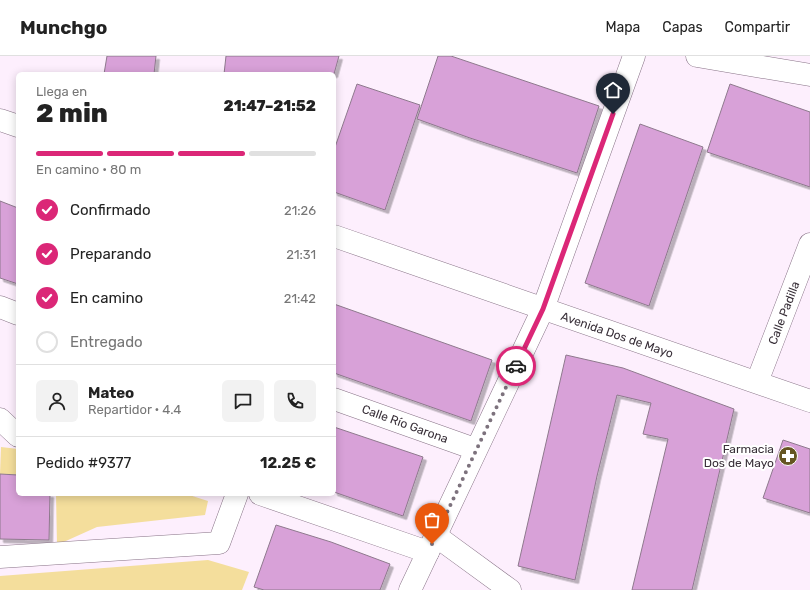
<!DOCTYPE html>
<html lang="es">
<meta charset="utf-8">
<style>
:root{--surface:#fff;--page:#f2f2f2;--text:#222;--muted:#767676;--line:#e0e0e0;--accent:#db2777}
body{margin:0;font-family:Rubik,sans-serif;background:var(--page);color:var(--text);height:100vh;display:flex;flex-direction:column;font-size:15px;white-space:nowrap}
*{box-sizing:border-box;margin:0}
p{font-size:13px;color:var(--muted)}
.icon{flex:none;width:22px;height:22px;fill:none;stroke:currentColor;stroke-width:2;stroke-linecap:round;stroke-linejoin:round}
.map{position:relative;flex:1;overflow:hidden}
.details{position:absolute;left:16px;top:16px;width:320px;height:424px;display:flex;flex-direction:column;background:var(--surface);border-radius:6px;box-shadow:0 2px 10px #0003}
.details>*{flex:none}
.pin{position:absolute;display:grid;place-items:center;width:34px;height:34px;color:#fff;margin:-41px -17px;border-radius:50% 50% 50% 0;rotate:-45deg;box-shadow:0 0 4px #0007}
.pin .icon{rotate:45deg}
.courier{position:absolute;display:grid;place-items:center;width:40px;height:40px;margin:-20px;border:3px solid #db2777;border-radius:50%;background:#fff;color:#222;box-shadow:0 1px 5px #0007}
.headline em{font-style:normal;font-weight:800}
.headline div{display:flex;flex-direction:column-reverse}
.headline{display:flex;align-items:center;justify-content:space-between;height:68px;padding:0 20px}
h1{font-size:26px;font-weight:800;line-height:30px}
.bar{display:grid;grid-template-columns:repeat(4,1fr);gap:6px 4px;align-content:center;height:48px;padding:0 20px}
.bar i{height:5px;border-radius:3px;background:var(--line)}
.bar .current{background:var(--accent)}
.bar p{grid-column:span 4}
.line{display:flex;align-items:center;gap:10px;padding:0 20px;border-top:1px solid var(--line)}
.line div{flex:1}
.round{display:grid;place-items:center;flex:none;width:42px;height:42px;border-radius:6px;background:var(--page)}
ol{padding:0 20px;list-style:none}
li{display:flex;align-items:center;gap:12px;height:44px}
li p{margin-inline-start:auto}
li .icon{padding:4px;border-radius:50%;background:var(--accent);color:#fff;stroke-width:4}
li:last-child{color:var(--muted)}
li i{width:22px;height:22px;border:2px solid var(--line);border-radius:50%}
header{display:flex;align-items:center;gap:24px;box-sizing:border-box;height:56px;padding:0 20px;background:var(--surface);border-bottom:1px solid var(--line)}
header strong{font-size:19px}
nav{display:flex;gap:22px;margin-inline-start:auto;font-size:14px}
.map>svg:first-child{display:block}
.green{fill:#f4de9c}
.building{fill:#d8a1d8;stroke:#8e798d;filter:url(#shadow)}
.lines{fill:none;stroke-linecap:round;stroke-linejoin:round}
.minor-casing{stroke:#887387;stroke-width:23}
.minor{stroke:#fff;stroke-width:22}
.done{stroke:#7d727d;stroke-width:4;stroke-dasharray:0 7.2}
.route{stroke:#db2777;stroke-width:5}
.labels{text-anchor:middle;stroke-width:4;stroke-linejoin:round;paint-order:stroke}
.street-label{font-size:12px;fill:#382f38;stroke:#fff}
.poi-label{font-size:12px;fill:#382f38;stroke:#fff;text-anchor:end}
</style>
<header>
<strong>Munchgo</strong>
<nav><a>Mapa</a><a>Capas</a><a>Compartir</a></nav>
</header>
<div class="map">
<svg width="810" height="534" viewBox="0 0 810 534">
<defs>
<filter id="shadow"><feDropShadow dx="3.5" dy="3.5" stdDeviation="0" flood-color="#0004"/></filter>
</defs>
<rect width="100%" height="100%" fill="#fdeffd"/>
<g class="green">
<polygon points="1,391 18,393 18,419 0,418"/>
<polygon points="56,438 186,438 208,445 205,459 97,471 57,489"/>
<polygon points="208,504 249,516 242,534 0,534 0,520"/>
</g>
<g class="building">
<polygon points="107,0 156,0 154,18 104,18"/>
<polygon points="226,0 339,0 334,18 224,18"/>
<polygon points="438,0 451,0 599,50 577,117 470,82 417,63"/>
<polygon points="357,28 420,49 385,154 334,136 334,94"/>
<polygon points="730,28 810,56 810,131 707,96"/>
<polygon points="640,68 703,91 649,250 585,227"/>
<polygon points="0,145 18,152 18,228 0,222"/>
<polygon points="334,248 492,304 471,365 334,317"/>
<polygon points="566,299 623,312 734,353 692,534 632,534 668,383 643,378 651,347 617,339 597,420 575,524 518,510"/>
<polygon points="334,371 423,401 403,460 334,436"/>
<polygon points="783,384 810,393 810,457 763,442"/>
<polygon points="0,418 18,419 18,438 50,438 49,484 0,483"/>
<polygon points="276,469 331,486 390,508 380,534 264,534 254,531"/>
</g>
<g class="lines">
<g class="minor-casing">
<g id="minor">
<polyline points="697,0 810,19"/>
<polyline points="0,64 18,70"/>
<polyline points="334,180 810,345"/>
<polyline points="0,251 18,258"/>
<polyline points="757,326 810,188"/>
<polyline points="334,343 475,393"/>
<polyline points="0,363 18,380"/>
<polyline points="260,438 428,496"/>
<polyline points="436,480 510,534"/>
<polyline points="0,501 219,487 237,438"/>
<polyline points="410,534 543,253 634,0"/>
</g>
</g>
<use href="#minor" class="minor"/>
</g>
<g class="lines">
<polyline class="done" points="432,488 516,310"/>
<polyline class="route" points="516,310 543,253 613,58"/>
</g>
<defs>
<g id="pharmacy-disc" transform="scale(1)"><circle r="9.5" fill="#655522" stroke="#fff"/><path d="M-2-6h4v4h4v4h-4v4h-4v-4h-4v-4h4Z" fill="#fff"/></g>
</defs>
<g fill-rule="evenodd">
<use href="#pharmacy-disc" x="788" y="400"/>
</g>
<g class="labels">
<g class="street-label">
<text transform="translate(784 257) rotate(-69)" y="4">Calle Padilla</text>
<text transform="translate(617 279) rotate(19)" y="4">Avenida Dos de Mayo</text>
<text transform="translate(405 368) rotate(20)" y="4">Calle Río Garona</text>
</g>
<g class="poi-label">
<text x="774" y="397">Farmacia<tspan x="774" dy="14">Dos de Mayo</tspan></text>
</g>
</g>
</svg>
<div class="pin" style="left:432px;top:488px;background:#ea580c"><svg class="icon" aria-label="bag" viewBox="0 0 24 24"><path d="M5 8h14l-1 12H6zM9 8a3 3 0 0 1 6 0"/></svg></div>
<div class="pin" style="left:613px;top:58px;background:#1f2937"><svg class="icon" aria-label="home" viewBox="0 0 24 24"><path d="M3 11l9-7 9 7M6 9v11h12V9"/></svg></div>
<div class="courier" style="left:516px;top:310px"><svg class="icon" aria-label="car" viewBox="0 0 24 24"><path d="M5 17H2v-5l4-1 3-4h7l3 4 3 1v5h-3M9 17h6M6 11h13"/><circle cx="7" cy="17" r="2"/><circle cx="17" cy="17" r="2"/></svg></div>
<section class="details">
<div class="headline"><div><h1>2 min</h1><p>Llega en</p></div><em>21:47–21:52</em></div>
<div class="bar"><i class="current"></i><i class="current"></i><i class="current"></i><i></i><p>En camino · 80 m</p></div>
<ol>
<li><svg class="icon" aria-label="check" viewBox="0 0 24 24"><path d="M5 12l5 5 9-10"/></svg>Confirmado<p>21:26</p></li>
<li><svg class="icon" aria-label="check" viewBox="0 0 24 24"><path d="M5 12l5 5 9-10"/></svg>Preparando<p>21:31</p></li>
<li><svg class="icon" aria-label="check" viewBox="0 0 24 24"><path d="M5 12l5 5 9-10"/></svg>En camino<p>21:42</p></li>
<li><i></i>Entregado</li>
</ol>
<div class="line" style="height:72px"><a class="round"><svg class="icon" aria-label="person" viewBox="0 0 24 24"><circle cx="12" cy="8" r="4"/><path d="M4 21q1-7 8-7t8 7"/></svg></a><div><b>Mateo</b><p>Repartidor · 4.4</p></div><a class="round"><svg class="icon" aria-label="chat" viewBox="0 0 24 24"><path d="M4 5h16v11H9l-5 4z"/></svg></a><a class="round"><svg class="icon" aria-label="phone" viewBox="0 0 24 24"><path d="M5 4h4l2 5-3 2q2 4 5 5l2-3 5 2v4C11 20 4 13 5 4z"/></svg></a></div>
<div class="line" style="height:52px"><div>Pedido #9377</div><b>12.25 €</b></div>
</section>
</div>
